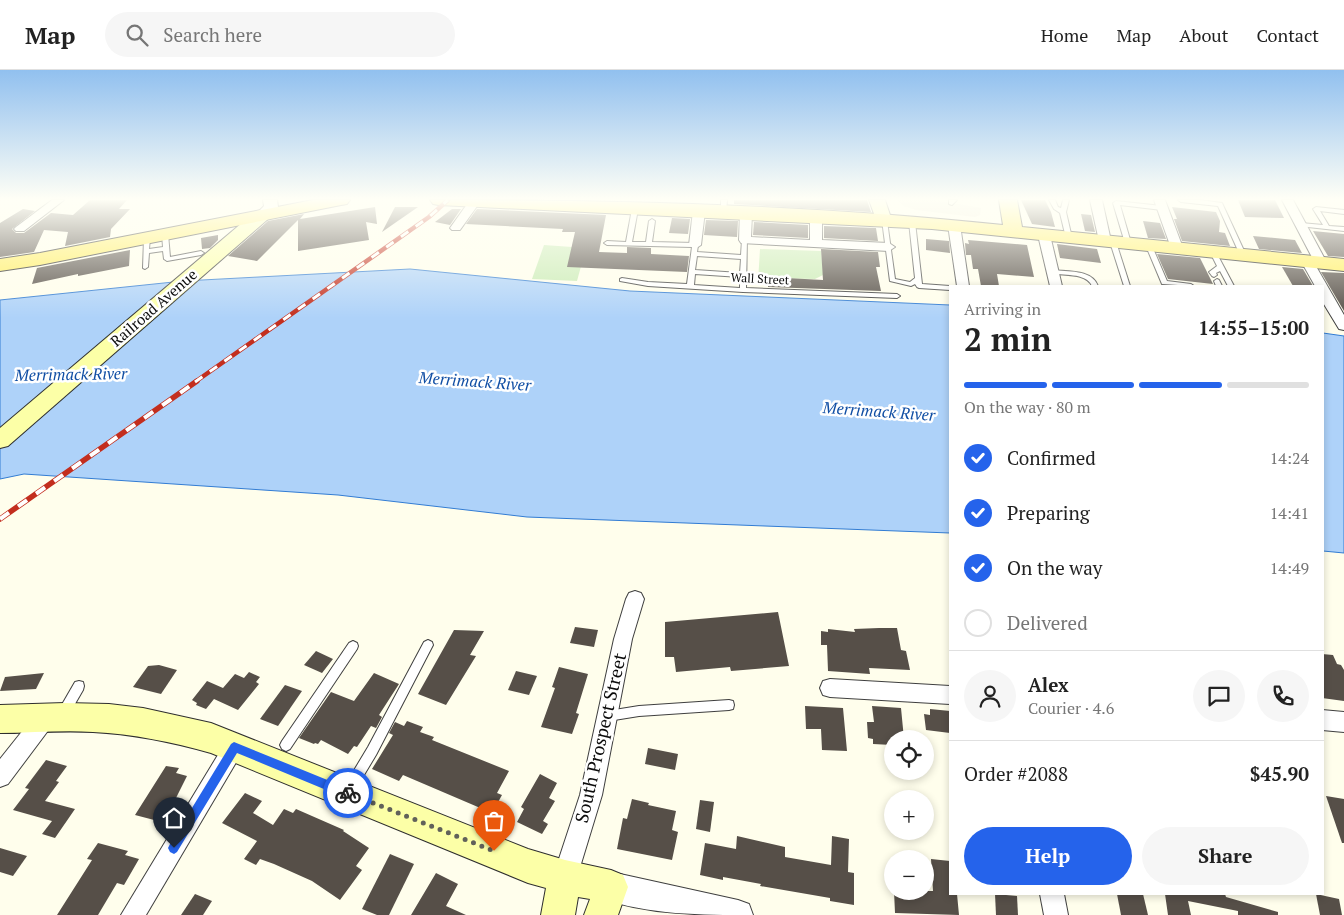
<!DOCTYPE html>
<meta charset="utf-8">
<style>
:root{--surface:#fff;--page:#f6f6f6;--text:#222;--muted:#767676;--line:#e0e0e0;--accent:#2563eb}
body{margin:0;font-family:"PT Serif",serif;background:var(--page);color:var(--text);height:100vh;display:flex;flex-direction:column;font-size:19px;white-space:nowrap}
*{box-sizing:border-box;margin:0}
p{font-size:16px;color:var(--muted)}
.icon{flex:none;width:28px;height:28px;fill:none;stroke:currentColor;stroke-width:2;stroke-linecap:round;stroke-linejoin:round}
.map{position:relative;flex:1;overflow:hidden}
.sheet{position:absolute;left:949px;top:215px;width:375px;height:610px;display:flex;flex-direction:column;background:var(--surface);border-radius:0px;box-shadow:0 2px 8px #0003}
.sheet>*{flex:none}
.fabs{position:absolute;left:884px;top:660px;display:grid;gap:10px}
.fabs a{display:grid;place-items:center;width:50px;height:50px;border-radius:50%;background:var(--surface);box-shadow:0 2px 8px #0003;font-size:25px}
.pin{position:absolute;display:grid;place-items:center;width:42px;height:42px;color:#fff;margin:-51px -21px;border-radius:50% 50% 50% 0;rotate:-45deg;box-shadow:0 0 5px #0007}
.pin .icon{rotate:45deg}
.courier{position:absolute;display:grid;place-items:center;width:50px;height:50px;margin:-25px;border:4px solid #2563eb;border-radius:50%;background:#fff;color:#222;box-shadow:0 1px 6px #0007}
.headline em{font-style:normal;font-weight:700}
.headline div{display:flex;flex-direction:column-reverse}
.headline{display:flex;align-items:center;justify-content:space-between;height:85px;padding:0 15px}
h1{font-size:32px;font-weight:700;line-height:38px}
.bar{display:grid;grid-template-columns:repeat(4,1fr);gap:8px 5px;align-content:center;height:60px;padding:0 15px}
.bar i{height:6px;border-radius:4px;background:var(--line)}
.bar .active{background:var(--accent)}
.bar p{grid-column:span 4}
.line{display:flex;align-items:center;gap:12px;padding:0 15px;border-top:1px solid var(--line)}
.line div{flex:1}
.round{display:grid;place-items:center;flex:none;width:52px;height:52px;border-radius:26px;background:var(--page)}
ol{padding:0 15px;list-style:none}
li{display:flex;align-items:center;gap:15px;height:55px}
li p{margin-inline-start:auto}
li .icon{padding:5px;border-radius:50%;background:var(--accent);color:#fff;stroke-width:4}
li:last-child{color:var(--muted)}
li i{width:28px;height:28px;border:2px solid var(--line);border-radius:50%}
.button{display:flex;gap:10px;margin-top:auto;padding:10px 15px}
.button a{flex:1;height:58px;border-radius:30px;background:var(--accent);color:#fff;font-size:20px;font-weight:700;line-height:58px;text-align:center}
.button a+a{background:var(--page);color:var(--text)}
header{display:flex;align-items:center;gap:30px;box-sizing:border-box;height:70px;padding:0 25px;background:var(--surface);border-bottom:1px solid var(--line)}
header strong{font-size:24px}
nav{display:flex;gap:28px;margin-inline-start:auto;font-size:18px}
.search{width:350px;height:45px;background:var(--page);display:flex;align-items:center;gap:12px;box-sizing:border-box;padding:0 18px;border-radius:28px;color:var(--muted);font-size:19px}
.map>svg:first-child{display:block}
.green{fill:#c9ebb4}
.plaza{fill:#efecdb}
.water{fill:#aed2f9;stroke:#327cd3}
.building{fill:#564f48}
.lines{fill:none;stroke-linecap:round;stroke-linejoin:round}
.service-casing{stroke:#3f3f3f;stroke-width:2}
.pedestrian-casing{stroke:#3f3f3f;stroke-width:2}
.minor-casing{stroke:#3f3f3f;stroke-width:2}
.tertiary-casing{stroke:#3f3f3f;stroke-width:2}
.secondary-casing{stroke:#2e2e2e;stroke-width:2}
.primary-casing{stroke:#1d1d1d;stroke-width:2}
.service{fill:#fff;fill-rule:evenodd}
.pedestrian{fill:#fff;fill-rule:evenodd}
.minor{fill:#fff;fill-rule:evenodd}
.tertiary{fill:#fff;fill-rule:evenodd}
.secondary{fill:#fcffa7;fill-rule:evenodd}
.primary{fill:#ffee5c;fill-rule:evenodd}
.rail-far1-casing{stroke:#c32e1e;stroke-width:4.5}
.rail-casing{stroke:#c32e1e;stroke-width:5.5}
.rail-far1{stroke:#fff;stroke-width:3;stroke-dasharray:9;stroke-linecap:butt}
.rail{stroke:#fff;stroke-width:4;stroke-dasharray:11;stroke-linecap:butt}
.route{fill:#2563eb}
.done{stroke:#61615a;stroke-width:5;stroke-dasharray:0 9}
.labels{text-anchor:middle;stroke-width:5;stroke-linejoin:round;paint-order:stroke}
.far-street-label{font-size:12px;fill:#0c0c0c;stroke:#fff}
.street-label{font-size:15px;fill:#0c0c0c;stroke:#fff}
.water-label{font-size:16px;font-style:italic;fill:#104ea4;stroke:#fff}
.near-street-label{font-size:18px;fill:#0c0c0c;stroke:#fff}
</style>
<header>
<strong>Map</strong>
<div class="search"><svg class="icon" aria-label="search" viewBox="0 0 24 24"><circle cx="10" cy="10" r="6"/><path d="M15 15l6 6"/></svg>Search here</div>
<nav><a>Home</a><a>Map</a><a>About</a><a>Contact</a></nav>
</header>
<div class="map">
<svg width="1344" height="845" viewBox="0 0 1344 845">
<rect width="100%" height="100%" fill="#fffeec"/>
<g class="green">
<polygon points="544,175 586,178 577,211 532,209"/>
<polygon points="760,179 821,181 823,205 815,209 768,208 768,213 758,212"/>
</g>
<polygon class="plaza" points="897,130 934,130 981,138 980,145 975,147 916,140 904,136"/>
<g class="water">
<polygon points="410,199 630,221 950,235 950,463 527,447 338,425 24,404 0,409 0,230 183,211"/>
<polygon points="1323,263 1344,266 1344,483 1323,481"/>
</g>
<g class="building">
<polygon points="90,130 127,130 119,139 130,139 111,159 110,167 65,176 68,162 44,160 34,182 0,187 0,153 23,139 35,141 12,159 16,163 24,163 51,143 73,145"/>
<polygon points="734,130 867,130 871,142 734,134"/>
<polygon points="1021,130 1045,130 1051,142 1055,157 1032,154"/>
<polygon points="1238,130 1275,130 1284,148 1245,147"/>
<polygon points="375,137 377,154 366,152 369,170 298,181 298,150 257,191 228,186 268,151 304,144 300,149"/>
<polygon points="395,137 418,137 382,162"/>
<polygon points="1172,137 1216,142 1220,151 1219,162 1225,163 1230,176 1182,171 1174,149 1177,149"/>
<polygon points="452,139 461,139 450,155 435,152"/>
<polygon points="477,139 606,145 599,182 627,183 627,177 651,178 651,184 689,186 687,202 567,197 575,162 562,162 563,159 466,154"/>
<polygon points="1081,144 1091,145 1095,162 1085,161"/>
<polygon points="672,148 690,149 688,164 669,163"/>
<polygon points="706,150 738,151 737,167 704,165"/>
<polygon points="1143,151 1160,153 1166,169 1148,168"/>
<polygon points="754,152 808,155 808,168 753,165"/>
<polygon points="824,156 876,158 878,171 824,168"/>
<polygon points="1313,161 1344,164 1344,187 1328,186"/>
<polygon points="218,165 218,170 210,178 202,179 201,168"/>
<polygon points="1253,166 1295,170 1302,183 1259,179"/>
<polygon points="926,169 949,171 950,183 926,180"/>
<polygon points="968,170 1027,175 1034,207 997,204 999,216 981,216 978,199 973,199 971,185 966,185 965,173 969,174"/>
<polygon points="1057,174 1097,179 1101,193 1060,188"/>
<polygon points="821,179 878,182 880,197 876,197 881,221 768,217 768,207 823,210"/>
<polygon points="130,180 129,196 78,206 78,204 32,214 37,198"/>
<polygon points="1157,184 1200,188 1213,214 1168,209"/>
<polygon points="1282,197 1303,199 1313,216 1293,216"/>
<polygon points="1321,202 1344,203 1344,241"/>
<polygon points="778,542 789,596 731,601 730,597 676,602 674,587 665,587 665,552"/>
<polygon points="575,557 598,560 594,577 570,573"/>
<polygon points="879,558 897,558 901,580 906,581 910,600 869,598 870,604 828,601 827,575 821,575 821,561 828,562 828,559 855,562 854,559"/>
<polygon points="454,560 484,561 470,585 476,586 446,635 418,624"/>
<polygon points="316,581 333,589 322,603 304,595"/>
<polygon points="1322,584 1333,585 1337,594 1341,595 1344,600 1344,631 1322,628"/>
<polygon points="159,595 177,600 161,624 133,617 148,596"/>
<polygon points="559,597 588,604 576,643 579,644 572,664 541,657 555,618 552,617"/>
<polygon points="516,601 537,606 529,625 508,620"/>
<polygon points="249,602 260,607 256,612 259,614 238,640 214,629 206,639 196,635 197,633 192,630 207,611 223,618 235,604 244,608"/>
<polygon points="44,603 36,619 0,621 5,607"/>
<polygon points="374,603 399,614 379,645 382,647 376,658 371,656 357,677 354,676 348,684 321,670 318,674 315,673 314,674 299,668 331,622 354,631"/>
<polygon points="285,615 302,621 278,656 260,649"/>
<polygon points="805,636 843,638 847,681 822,680 821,659 806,659"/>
<polygon points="872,636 901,638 904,669 892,669 892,675 873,674 873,669 868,668 867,652 874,652"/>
<polygon points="930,639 950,641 950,663 926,660 924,644 930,645"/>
<polygon points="407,651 423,657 420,662 434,667 432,670 509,701 497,723 502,725 492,743 403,705 399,711 372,699 393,665 389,663 395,652 404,656"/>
<polygon points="648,678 678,684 675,700 645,694"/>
<polygon points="46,690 67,696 56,711 59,712 45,731 75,739 55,768 42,764 52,751 13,740 29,719 25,718"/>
<polygon points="166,696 179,698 176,703 187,706 174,732 171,731 158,751 135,745"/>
<polygon points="540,704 557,713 549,728 555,731 543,751 548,754 542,764 517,752 524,739 521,737"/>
<polygon points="245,723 262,731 253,743 273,755 284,739 293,743 296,739 344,760 343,761 369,778 356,796 362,800 340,830 312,811 274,794 260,789 256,795 244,789 257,771 222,753"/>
<polygon points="1326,726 1344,729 1344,773 1342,773"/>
<polygon points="632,729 649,733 648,735 676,741 672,760 678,762 672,790 617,779 623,748 627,749"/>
<polygon points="700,730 714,732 710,762 696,759"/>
<polygon points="737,766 785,777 785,787 831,795 832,766 849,769 848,802 854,803 854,835 830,831 830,828 760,816 761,814 723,807 723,810 700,805 705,773 736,779"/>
<polygon points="98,773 128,781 125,785 139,789 124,815 117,813 98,845 57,845 92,790 87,789"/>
<polygon points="0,778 27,786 13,806 0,802"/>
<polygon points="390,784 414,794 389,845 377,845 362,839"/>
<polygon points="931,789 950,791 950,824 957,824 959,845 895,843 894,821 933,821"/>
<polygon points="436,803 458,814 446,836 466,845 411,845"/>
<polygon points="195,824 212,831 203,845 181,845"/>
<polygon points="995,824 1017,826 1018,845 996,845"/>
<polygon points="1117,824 1143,824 1148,845 1121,845"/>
<polygon points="1165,824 1225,824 1226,827 1278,842 1278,845 1238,845 1238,841 1188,831 1191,845 1168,845"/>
<polygon points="1316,824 1339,829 1342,845 1320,845"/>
</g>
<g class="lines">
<g class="service-casing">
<g id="service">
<polygon points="721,130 727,130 726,143 721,142"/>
<polygon points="1049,130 1055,130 1058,137 1061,138 1063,130 1069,130 1066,142 1072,168 1071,169 1066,168 1060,143 1054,139"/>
<polygon points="1178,130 1200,130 1222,133 1246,185 1245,186 1241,186 1240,185 1218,136 1181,132"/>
<polygon points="1116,131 1162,136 1165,138 1162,140 1120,135 1131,173 1128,175 1125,173 1113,133"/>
<path d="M635,137L638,139L632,172H646L649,151L652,149L655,151L652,172L695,173L698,175L697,182L741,185L742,170L747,169L746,218L897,224L900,226L897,228L743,222L648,216L620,211V209L622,208L648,212L687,214L692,177L607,175L604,173L607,171L626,172L632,139ZM697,186L741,189L740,203L695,200ZM695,204L740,207V218L694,215Z"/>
<polygon points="1316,137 1344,140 1344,144 1320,141 1329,156 1344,157 1344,161 1299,156 1298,155 1301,153 1323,155 1313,139"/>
<polygon points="882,150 887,151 895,209 910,212 915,208 909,152 912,150 915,152 922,214 950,216 951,216 950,216 950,220 919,218 917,217 915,214 911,216 890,211"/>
<polygon points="165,162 168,164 170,187 201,181 204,183 201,185 167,191 164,189 163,181 149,183 148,197 145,199 143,198 144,168 147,166 150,168 149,179 163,177 162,164"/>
<polygon points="1113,170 1116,172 1130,216 1124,216 1110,172"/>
<polygon points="1149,174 1152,176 1167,211 1191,214 1194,216 1162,214 1146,176"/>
<polygon points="1213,180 1216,182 1234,216 1228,216 1220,201 1216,203 1217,205 1214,207 1212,206 1209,202 1217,196 1210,182"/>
<path d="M1052,200C1067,202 1092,199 1098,216H1092C1086,202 1062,206 1050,203V201Z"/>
<polygon points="1217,209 1219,210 1222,216 1216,216 1214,211"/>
<polygon points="428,570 432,572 433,575 376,685 352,725 348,727 344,725 342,721 344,717 368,677 424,572"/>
<polygon points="353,571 357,573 358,576 357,579 290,679 286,681 282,679 280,675 282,671 349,573"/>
<polygon points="79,611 83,612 84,616 83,620 68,646 64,647 60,646 59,642 60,638 75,612"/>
<polygon points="729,630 733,631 734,635 733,639 729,640 639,646 608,651 604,650 603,646 604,642 608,641 639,636"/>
</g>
</g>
<g class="pedestrian-casing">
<polygon id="pedestrian" points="949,130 957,130 952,135 949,134"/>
</g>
<g class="minor-casing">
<g id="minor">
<polygon points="52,130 64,130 24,161 16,161 14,159 16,157"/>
<polygon points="470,130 478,130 480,132 460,160 452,160 450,158"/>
<polygon points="1090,130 1102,130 1111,171 1109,174 1101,174 1099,171"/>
<polygon points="1154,130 1165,130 1183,178 1181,181 1173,181 1171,178"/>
<polygon points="1282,130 1293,130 1327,193 1325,196 1317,196 1315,193"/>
<polygon points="699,138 705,141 701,175 695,179 689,175 693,141"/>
<polygon points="746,140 752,143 751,167 810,170 810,147 816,144 822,147 822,170 889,173 895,177 889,181 741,173 739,170 740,143"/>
<polygon points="954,152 960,155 969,216 957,216 948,155"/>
<polygon points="1044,161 1050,165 1062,216 1050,216 1038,165"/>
<polygon points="1307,187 1313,191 1344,245 1344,260 1339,259 1322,231 1322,216 1315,216 1301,191"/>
<polygon points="635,521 641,523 644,529 632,569 602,725 577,807 573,815 565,819 557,815 553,807 580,725 614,569 626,529 629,523"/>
<polygon points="830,609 950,616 950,634 830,627 823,625 820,618 823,611"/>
<polygon points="46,637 53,640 56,647 53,654 8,714 0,717 0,689 39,640"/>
<polygon points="1322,640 1344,642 1344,662 1322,660"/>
<polygon points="234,667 241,670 244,677 241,684 146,845 121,845 227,670"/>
<polygon points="1040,824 1064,824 1068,845 1044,845"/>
</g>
</g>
<g class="tertiary-casing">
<g id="tertiary">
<path d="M263,130H277L278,137C273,145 266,151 257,148L255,145L264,136Z"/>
<path d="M611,802L738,830L749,834L753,845C701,845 649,845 600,828L596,817L600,806Z"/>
</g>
</g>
<g class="secondary-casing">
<g id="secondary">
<polygon points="869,130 885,130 892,151 890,155 878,155"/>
<polygon points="262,140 268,141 270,145 268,149 8,376 0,378 0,358 256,141"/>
<path d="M65,633L109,634L143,638L211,653L528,779L565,790L611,800L623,805L628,817L618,845H584L590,829L578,827L575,845H541L546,818L528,813L211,683C172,672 133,664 93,662C62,660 31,663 0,663V635Z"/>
</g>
</g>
<g class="primary-casing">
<g id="primary">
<polygon points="313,130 350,130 347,134 341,135 40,195 0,201 0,189 40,183"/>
<path d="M430,130C621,130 813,135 1003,155L999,130H1017L1022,157L1344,189V201L932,159L439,135L433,134Z"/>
</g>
</g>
<use href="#service" class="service"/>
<use href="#pedestrian" class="pedestrian"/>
<use href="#minor" class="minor"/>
<use href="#tertiary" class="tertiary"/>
<use href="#secondary" class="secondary"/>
<use href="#primary" class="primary"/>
<g class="rail-far1-casing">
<polyline id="rail-far1" points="195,312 429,147 448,130"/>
</g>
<g class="rail-casing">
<polyline id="rail" points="0,449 197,311"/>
</g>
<use href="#rail-far1" class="rail-far1"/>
<use href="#rail" class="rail"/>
</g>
<linearGradient id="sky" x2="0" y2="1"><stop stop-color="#91c0ef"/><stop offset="0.52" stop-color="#fffff6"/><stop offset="1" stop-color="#fffff6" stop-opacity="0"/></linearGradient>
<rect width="1344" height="248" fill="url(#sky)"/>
<polygon class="route" points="234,672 352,720 353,723 352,727 348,729 237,683 177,782 174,784 170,782 168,778 170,774 231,674"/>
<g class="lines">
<polyline class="done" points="348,723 494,781"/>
</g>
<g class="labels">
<g class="far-street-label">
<text transform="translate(760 209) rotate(3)" y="4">Wall Street</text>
</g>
<g class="street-label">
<text transform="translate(154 238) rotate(-41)" y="5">Railroad Avenue</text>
</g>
<g class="water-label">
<text transform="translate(71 304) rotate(-1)" y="6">Merrimack River</text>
<text transform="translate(475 311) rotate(4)" y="6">Merrimack River</text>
<text transform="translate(879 341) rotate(4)" y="6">Merrimack River</text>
</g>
<g class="near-street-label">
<text transform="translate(601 668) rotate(-77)" y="6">South Prospect Street</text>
</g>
</g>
</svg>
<div class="fabs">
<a><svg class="icon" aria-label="locate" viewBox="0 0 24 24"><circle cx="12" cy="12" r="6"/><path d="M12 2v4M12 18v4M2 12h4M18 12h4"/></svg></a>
<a>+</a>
<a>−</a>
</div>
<div class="pin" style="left:494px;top:781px;background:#ea580c"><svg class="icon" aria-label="bag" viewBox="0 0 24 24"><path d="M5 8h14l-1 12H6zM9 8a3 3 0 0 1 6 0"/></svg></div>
<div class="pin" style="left:174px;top:778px;background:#1f2937"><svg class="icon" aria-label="home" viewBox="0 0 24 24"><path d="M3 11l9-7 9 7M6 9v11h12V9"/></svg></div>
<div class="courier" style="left:348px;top:723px"><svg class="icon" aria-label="bike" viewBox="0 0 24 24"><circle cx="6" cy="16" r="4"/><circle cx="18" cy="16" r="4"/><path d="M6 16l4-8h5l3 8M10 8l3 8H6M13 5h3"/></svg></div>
<section class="sheet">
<div class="headline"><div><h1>2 min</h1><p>Arriving in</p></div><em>14:55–15:00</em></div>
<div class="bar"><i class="active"></i><i class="active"></i><i class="active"></i><i></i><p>On the way · 80 m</p></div>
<ol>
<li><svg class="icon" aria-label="check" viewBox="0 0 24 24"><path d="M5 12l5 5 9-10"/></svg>Confirmed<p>14:24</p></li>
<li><svg class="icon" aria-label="check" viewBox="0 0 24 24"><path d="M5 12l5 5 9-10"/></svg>Preparing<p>14:41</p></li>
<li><svg class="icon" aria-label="check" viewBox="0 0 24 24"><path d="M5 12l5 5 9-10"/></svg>On the way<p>14:49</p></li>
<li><i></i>Delivered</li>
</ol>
<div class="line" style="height:90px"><a class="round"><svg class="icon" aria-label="person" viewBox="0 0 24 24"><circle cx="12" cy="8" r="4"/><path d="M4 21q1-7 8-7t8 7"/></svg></a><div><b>Alex</b><p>Courier · 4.6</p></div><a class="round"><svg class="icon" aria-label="chat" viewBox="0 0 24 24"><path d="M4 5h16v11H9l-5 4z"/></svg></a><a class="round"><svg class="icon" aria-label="phone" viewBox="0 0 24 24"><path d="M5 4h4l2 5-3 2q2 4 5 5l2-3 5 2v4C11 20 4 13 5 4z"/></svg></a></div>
<div class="line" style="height:65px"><div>Order #2088</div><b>$45.90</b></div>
<div class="button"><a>Help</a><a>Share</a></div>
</section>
</div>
